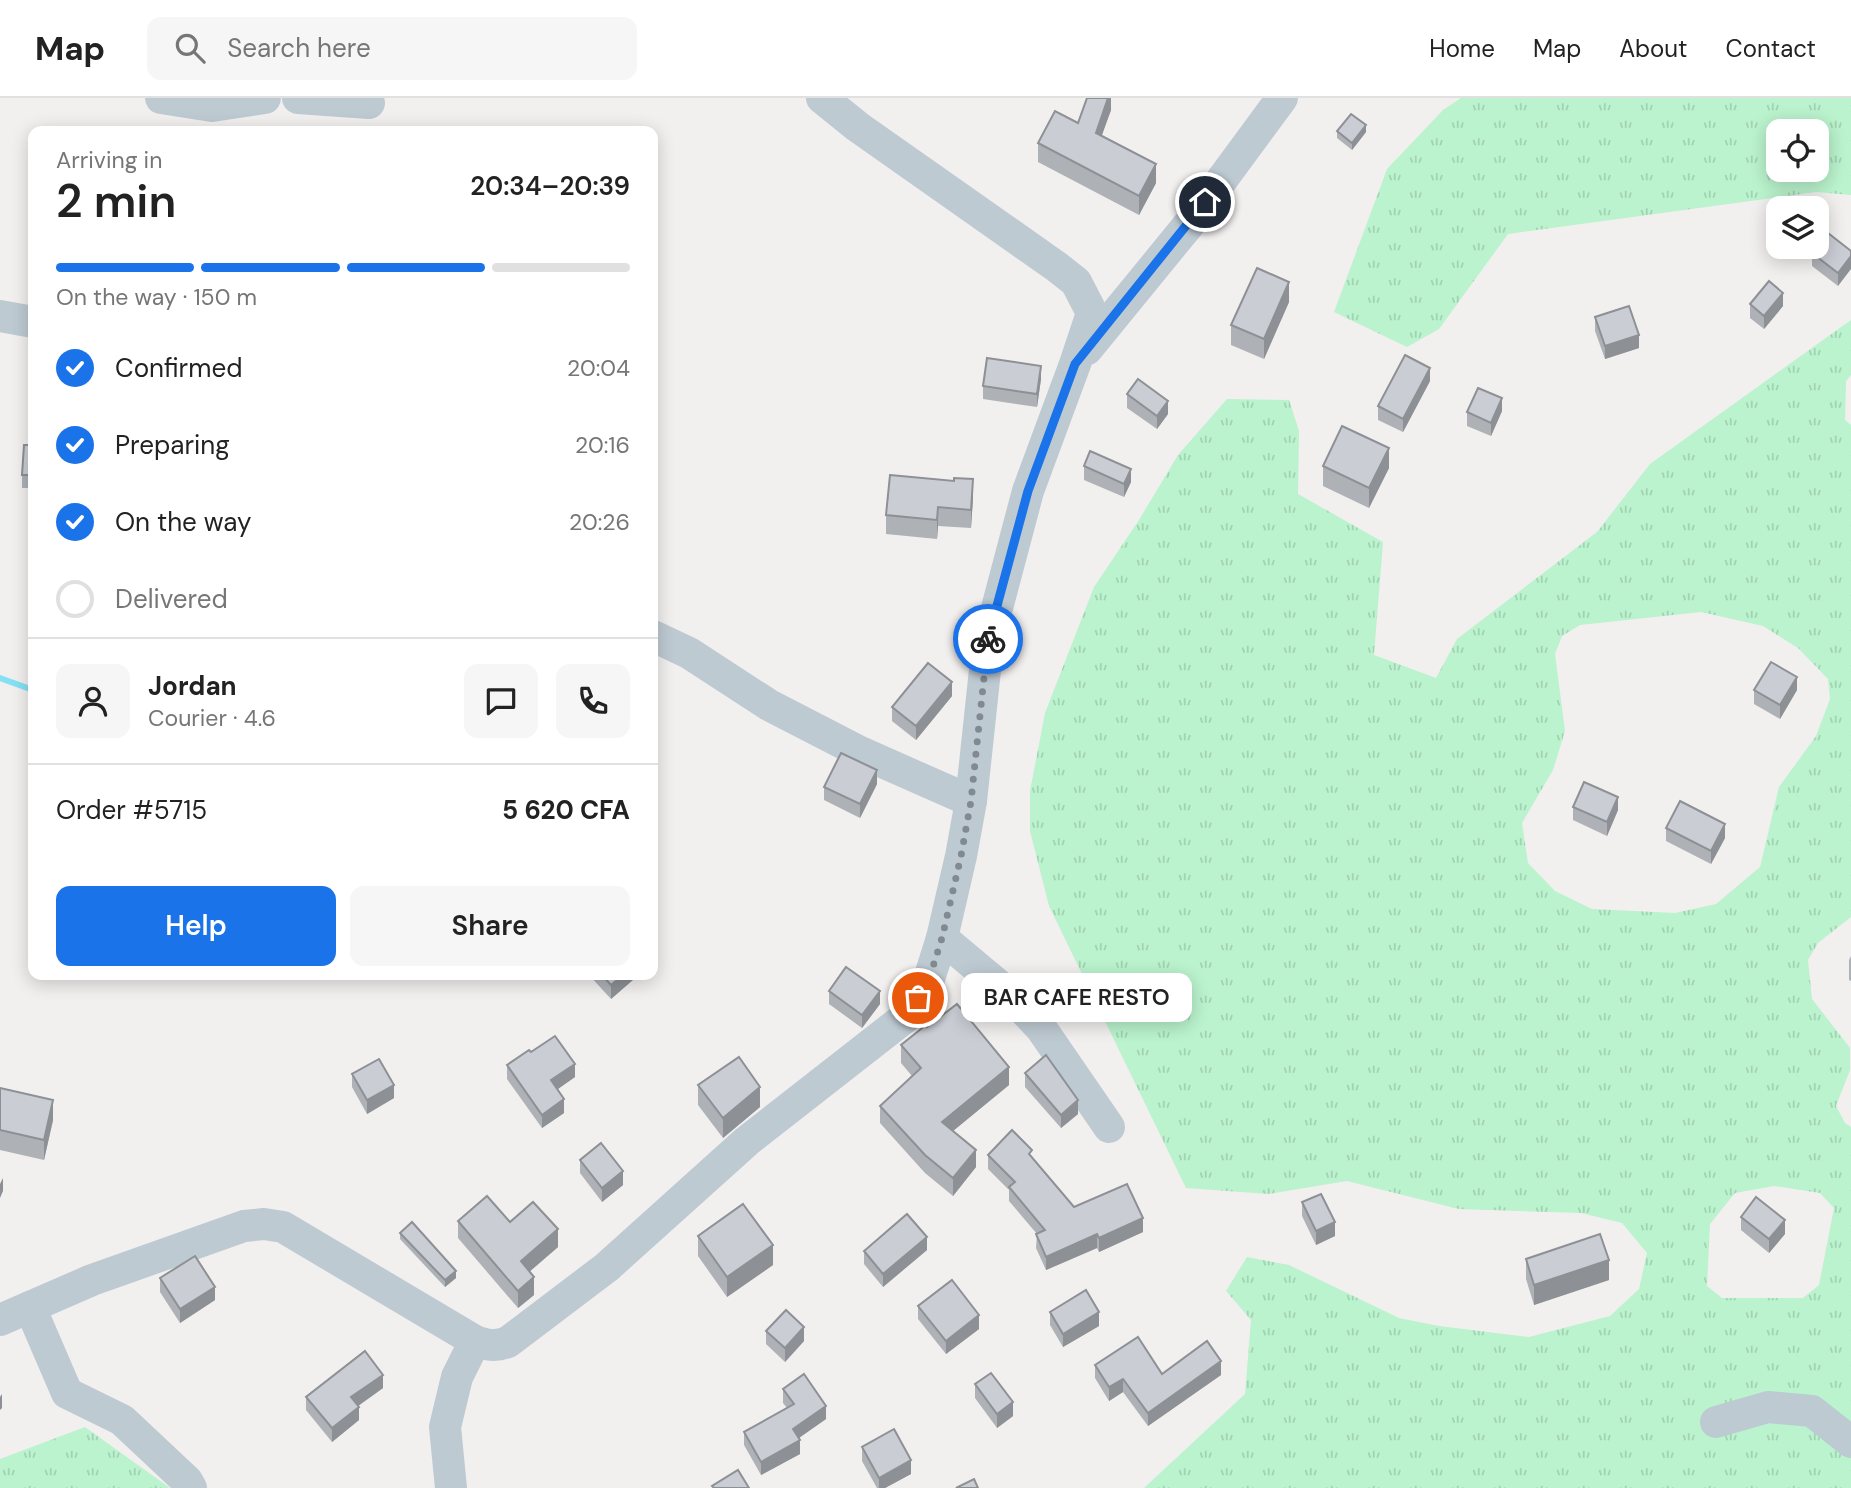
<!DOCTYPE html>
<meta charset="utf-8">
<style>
:root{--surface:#fff;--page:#f6f6f6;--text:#222;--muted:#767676;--line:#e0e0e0;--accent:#1a73e8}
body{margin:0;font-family:"DM Sans",sans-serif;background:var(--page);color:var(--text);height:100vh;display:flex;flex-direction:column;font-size:26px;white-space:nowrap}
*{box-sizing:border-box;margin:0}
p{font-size:23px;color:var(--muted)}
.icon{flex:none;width:38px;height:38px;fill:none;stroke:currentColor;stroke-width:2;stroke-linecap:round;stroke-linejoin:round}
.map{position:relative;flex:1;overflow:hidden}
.panel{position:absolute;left:28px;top:28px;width:630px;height:854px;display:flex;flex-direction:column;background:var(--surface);border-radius:14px;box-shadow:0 4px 18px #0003}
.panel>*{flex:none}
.controls{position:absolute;left:1766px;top:21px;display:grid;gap:14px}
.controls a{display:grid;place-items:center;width:63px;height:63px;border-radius:14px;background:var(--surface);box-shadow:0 4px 18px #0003;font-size:35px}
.pin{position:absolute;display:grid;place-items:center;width:60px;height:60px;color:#fff;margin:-30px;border:4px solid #fff;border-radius:50%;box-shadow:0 2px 7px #0007}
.courier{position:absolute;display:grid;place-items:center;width:70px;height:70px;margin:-35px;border:5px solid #1a73e8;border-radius:50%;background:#fff;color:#222;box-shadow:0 2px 9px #0007}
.bubble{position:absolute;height:49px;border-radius:14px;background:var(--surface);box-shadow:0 4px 18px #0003;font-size:23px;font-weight:600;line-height:49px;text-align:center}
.overview em{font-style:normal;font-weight:600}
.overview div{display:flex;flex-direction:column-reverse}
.overview{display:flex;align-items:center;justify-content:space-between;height:119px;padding:0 28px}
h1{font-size:46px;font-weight:600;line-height:52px}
.bar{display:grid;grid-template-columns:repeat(4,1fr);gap:10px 7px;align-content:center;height:84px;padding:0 28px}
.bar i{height:9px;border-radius:5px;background:var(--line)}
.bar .active{background:var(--accent)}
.bar p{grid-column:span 4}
.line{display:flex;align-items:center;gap:18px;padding:0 28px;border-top:2px solid var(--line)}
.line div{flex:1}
.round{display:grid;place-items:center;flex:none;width:74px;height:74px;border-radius:14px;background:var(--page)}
ol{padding:0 28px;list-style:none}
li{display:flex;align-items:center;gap:21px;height:77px}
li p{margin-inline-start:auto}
li .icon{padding:7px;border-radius:50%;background:var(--accent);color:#fff;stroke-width:4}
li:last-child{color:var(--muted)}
li i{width:38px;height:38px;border:4px solid var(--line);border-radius:50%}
.action{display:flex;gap:14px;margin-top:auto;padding:14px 28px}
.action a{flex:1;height:80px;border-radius:14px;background:var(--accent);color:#fff;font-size:28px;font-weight:600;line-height:80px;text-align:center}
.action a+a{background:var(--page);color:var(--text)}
header{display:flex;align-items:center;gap:42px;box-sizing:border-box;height:98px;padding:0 35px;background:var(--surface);border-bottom:2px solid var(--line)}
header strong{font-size:33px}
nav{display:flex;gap:38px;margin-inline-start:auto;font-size:24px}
.search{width:490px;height:63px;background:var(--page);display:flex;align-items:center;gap:18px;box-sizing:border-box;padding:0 24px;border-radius:14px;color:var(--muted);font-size:26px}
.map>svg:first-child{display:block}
.grass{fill:url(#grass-tufts);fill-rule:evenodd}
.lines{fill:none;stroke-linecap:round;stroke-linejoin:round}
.stream{stroke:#84e1f3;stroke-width:6}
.minor{stroke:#becad2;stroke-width:32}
.wall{fill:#aeb1b6}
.shaded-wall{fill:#8d9094}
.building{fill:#caced4;stroke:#8d9094;stroke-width:2}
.done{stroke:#828a91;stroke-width:7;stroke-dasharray:0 12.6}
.route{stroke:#1a73e8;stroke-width:9}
</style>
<header>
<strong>Map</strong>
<div class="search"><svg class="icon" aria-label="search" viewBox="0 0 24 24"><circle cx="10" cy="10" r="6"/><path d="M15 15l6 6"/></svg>Search here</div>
<nav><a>Home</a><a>Map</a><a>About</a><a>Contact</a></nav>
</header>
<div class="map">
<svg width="1851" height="1390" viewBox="0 0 1851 1390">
<defs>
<pattern id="grass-tufts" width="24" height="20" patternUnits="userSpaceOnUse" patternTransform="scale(1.75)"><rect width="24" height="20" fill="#baf3cd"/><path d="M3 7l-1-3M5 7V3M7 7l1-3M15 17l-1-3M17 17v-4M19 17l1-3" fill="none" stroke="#a1d2b2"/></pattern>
</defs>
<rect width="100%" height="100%" fill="#f2efef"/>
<g class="grass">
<path d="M1461,0H1851V97L1816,94L1508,136L1439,231L1407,249L1334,214L1387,71L1443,12ZM1778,33H1816V72H1778Z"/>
<path d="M1851,222V277L1846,283L1845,322L1851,327V819L1818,845L1808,862L1812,901L1850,950V972L1836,1008L1845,1025L1851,1029V1390H1144L1245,1296L1251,1222L1226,1193L1247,1159L1289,1167L1399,1220L1439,1228L1529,1239L1610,1218L1639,1191L1647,1155L1622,1125L1581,1115L1459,1111L1347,1083L1268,1096L1186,1090L1049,808L1030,733V693L1045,615L1094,489L1139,422L1178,357L1227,301L1289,302L1299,333L1298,396L1383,444L1374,557L1436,580L1457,541L1597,434L1650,366ZM1701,514L1763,528L1798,550L1828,581L1830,601L1816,638L1779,689L1760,769L1716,806L1675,815L1592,811L1555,793L1528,765L1522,725L1553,672L1565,633L1555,556L1562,538L1580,527ZM1774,1088L1820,1095L1834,1110L1819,1187L1803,1200H1722L1707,1188L1710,1126L1735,1095Z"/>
<polygon points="85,1329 170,1390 0,1390 0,1361"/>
</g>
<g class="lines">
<polyline class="stream" points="0,580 33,592"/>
<g class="minor">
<polyline points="161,0 212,8 265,0"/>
<polyline points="298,0 369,5"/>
<polyline points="0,218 33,224"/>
<polyline points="1087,251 1190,125 1282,0"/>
<polyline points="653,538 689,555 769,607 860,654 971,703"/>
<polyline points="942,840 1009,896 1041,930 1109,1029"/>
<polyline points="30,1209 67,1295 122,1322 187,1383 191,1390"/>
<path d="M0,1222L92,1182L244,1128L264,1126L283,1129L475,1243C486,1247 496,1249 508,1244L607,1169L747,1043L907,918L929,881L942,840L961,758L971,703L988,544L1028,393L1075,266L1092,215L1076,184L1057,169L858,29L822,0"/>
<polyline points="1716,1324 1768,1309 1812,1313 1851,1344"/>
<polyline points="451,1390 445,1329 457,1279 475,1243"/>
</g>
</g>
<g class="wall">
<polygon points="1108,0 1111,0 1111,12 1101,38 1156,85 1139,117 1038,64 1038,45 1078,25"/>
<polygon points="1337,33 1366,34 1352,52 1337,40"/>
<polygon points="1851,153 1838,188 1812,168 1812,155"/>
<polygon points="1289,204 1264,261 1231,247 1231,227"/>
<polygon points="1750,206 1783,208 1764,231 1750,220"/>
<polygon points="1595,219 1639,250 1605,261 1595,233"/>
<polygon points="1041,281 1037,309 983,301 983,288"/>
<polygon points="1430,283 1403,334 1378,322 1378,308"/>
<polygon points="1127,296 1168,316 1157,331 1127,310"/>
<polygon points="1502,313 1491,338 1467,328 1467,314"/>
<polygon points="33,347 33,390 22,390 22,377"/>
<polygon points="1084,368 1131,384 1124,399 1084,382"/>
<polygon points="1323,368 1389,370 1369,410 1323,388"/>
<polygon points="954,383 973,400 971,430 938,428 937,441 886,436 886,417"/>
<polygon points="1754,592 1797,592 1780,621 1754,606"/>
<polygon points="952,598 916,642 892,623 892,609"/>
<polygon points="877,686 860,720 824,702 824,689"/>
<polygon points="1573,709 1618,712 1607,738 1573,722"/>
<polygon points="1666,730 1725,740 1711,766 1666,743"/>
<polygon points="1851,858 1851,883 1849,882 1849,862"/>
<polygon points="589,877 634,877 634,881 611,901"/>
<polygon points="829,893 880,906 862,930 829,906"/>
<polygon points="927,929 1009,987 953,1033 976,1069 953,1098 925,1075 880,1025 880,1008 912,978 901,965 901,947"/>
<polygon points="531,954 575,979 557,991 564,1015 542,1030 507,981 507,967"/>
<polygon points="1025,975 1078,1016 1061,1030 1025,989"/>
<polygon points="352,976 394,1000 367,1016 352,989"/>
<polygon points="698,987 760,1009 723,1040 698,1007"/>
<polygon points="0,990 53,1022 44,1062 0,1052"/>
<polygon points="988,1057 1032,1059 1074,1109 1143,1134 1099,1154 1097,1150 1046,1172 1036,1150 1037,1136 1009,1103 1009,1092 988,1071"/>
<polygon points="580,1062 623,1087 602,1104 580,1075"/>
<polygon points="1302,1104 1335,1138 1316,1147 1302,1118"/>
<polygon points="1741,1119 1785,1136 1769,1155 1741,1132"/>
<polygon points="458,1123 510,1124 558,1149 530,1173 534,1197 518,1210 458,1140"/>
<polygon points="400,1135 456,1180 445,1189 400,1141"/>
<polygon points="698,1138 773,1167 727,1199 698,1158"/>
<polygon points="927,1152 883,1189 864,1166 864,1153"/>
<polygon points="1526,1161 1609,1182 1534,1207 1526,1181"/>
<polygon points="160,1180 215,1202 180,1225 160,1194"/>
<polygon points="918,1208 979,1231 946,1256 918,1221"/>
<polygon points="1050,1214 1099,1228 1063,1249 1050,1227"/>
<polygon points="766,1233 804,1243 785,1264 766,1246"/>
<polygon points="1095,1267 1162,1276 1221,1277 1148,1328 1123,1294 1109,1303 1095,1280"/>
<polygon points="975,1286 1013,1318 997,1330 975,1300"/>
<polygon points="383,1290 358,1308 359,1322 332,1344 306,1312 306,1299"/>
<polygon points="783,1291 826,1321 799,1340 800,1356 761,1377 744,1347 744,1334 787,1310 783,1305"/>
<polygon points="862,1349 911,1376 885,1390 877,1390 862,1363"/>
</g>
<g class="shaded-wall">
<polygon points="1108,0 1111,0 1111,12 1096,54 1096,35"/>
<polygon points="1366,27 1366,34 1352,52 1352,45"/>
<polygon points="1156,66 1156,85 1139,117 1139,98"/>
<polygon points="1851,158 1851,171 1838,188 1838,175"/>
<polygon points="1289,184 1289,204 1264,261 1264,241"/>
<polygon points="1783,195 1783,208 1764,231 1764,218"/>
<polygon points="1639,237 1639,250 1605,261 1605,248"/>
<polygon points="1041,268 1041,281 1037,309 1037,296"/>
<polygon points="1430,270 1430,283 1403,334 1403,321"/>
<polygon points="1502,300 1502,313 1491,338 1491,325"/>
<polygon points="1168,303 1168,316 1157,331 1157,318"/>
<polygon points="1389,350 1389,370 1369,410 1369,390"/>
<polygon points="1131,371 1131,384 1124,399 1124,386"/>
<polygon points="973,381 973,400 971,430 971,412"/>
<polygon points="938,409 938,428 937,441 937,422"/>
<polygon points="1797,579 1797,592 1780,621 1780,607"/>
<polygon points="952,584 952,598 916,642 916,628"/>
<polygon points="877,672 877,686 860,720 860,706"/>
<polygon points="1618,699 1618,712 1607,738 1607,724"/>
<polygon points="1725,726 1725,740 1711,766 1711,753"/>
<polygon points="623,877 634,877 634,881 611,901 611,887"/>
<polygon points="880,893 880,906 862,930 862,917"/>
<polygon points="575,966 575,979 551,996 551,982"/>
<polygon points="1009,969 1009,987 942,1042 942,1024"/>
<polygon points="394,987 394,1000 367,1016 367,1002"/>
<polygon points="760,989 760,1009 723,1040 723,1020"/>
<polygon points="564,1001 564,1015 542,1030 542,1017"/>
<polygon points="53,1002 53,1022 44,1062 44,1042"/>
<polygon points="1078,1002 1078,1016 1061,1030 1061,1017"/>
<polygon points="976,1052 976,1069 953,1098 953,1080"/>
<polygon points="623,1073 623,1087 602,1104 602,1090"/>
<polygon points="3,1080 3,1093 0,1100 0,1086"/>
<polygon points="1143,1120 1143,1134 1099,1154 1099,1140"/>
<polygon points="1785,1122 1785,1136 1769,1155 1769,1141"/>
<polygon points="1335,1124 1335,1138 1316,1147 1316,1133"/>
<polygon points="558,1131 558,1149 521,1181 521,1163"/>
<polygon points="1097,1136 1097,1150 1046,1172 1046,1159"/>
<polygon points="927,1139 927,1152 883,1189 883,1176"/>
<polygon points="773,1147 773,1167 727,1199 727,1179"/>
<polygon points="1609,1162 1609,1182 1534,1207 1534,1187"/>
<polygon points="456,1173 456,1180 445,1189 445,1182"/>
<polygon points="534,1179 534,1197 518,1210 518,1193"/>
<polygon points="215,1189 215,1202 180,1225 180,1211"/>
<polygon points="1099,1214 1099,1228 1063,1249 1063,1236"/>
<polygon points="979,1217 979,1231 946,1256 946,1243"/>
<polygon points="804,1229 804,1243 785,1264 785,1250"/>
<polygon points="1221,1263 1221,1277 1148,1328 1148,1315"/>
<polygon points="383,1277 383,1290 351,1313 351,1299"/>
<polygon points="1123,1281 1123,1294 1109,1303 1109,1289"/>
<polygon points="2,1296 2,1310 0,1312 0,1299"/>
<polygon points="1013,1304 1013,1318 997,1330 997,1316"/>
<polygon points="826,1308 826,1321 793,1344 793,1331"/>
<polygon points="359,1309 359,1322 332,1344 332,1330"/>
<polygon points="800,1342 800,1356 761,1377 761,1364"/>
<polygon points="911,1362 911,1376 885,1390 879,1390 879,1380"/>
</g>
<g class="building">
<polygon points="1087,0 1108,0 1096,35 1156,66 1139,98 1038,45 1055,13 1078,25"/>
<polygon points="1351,16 1366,27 1352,45 1337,33"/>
<polygon points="1828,135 1851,153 1851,158 1838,175 1812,155"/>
<polygon points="1257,170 1289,184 1264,241 1231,227"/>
<polygon points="1769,183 1783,195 1764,218 1750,206"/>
<polygon points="1629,208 1639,237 1605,248 1595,219"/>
<polygon points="1405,257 1430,270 1403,321 1378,308"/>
<polygon points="987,260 1041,268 1037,296 983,288"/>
<polygon points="1138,281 1168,303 1157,318 1127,296"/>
<polygon points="1478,290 1502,300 1491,325 1467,314"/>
<polygon points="1342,328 1389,350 1369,390 1323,368"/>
<polygon points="24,347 33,347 33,377 22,377"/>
<polygon points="1090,353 1131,371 1124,386 1084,368"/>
<polygon points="890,377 954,383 954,380 973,381 971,412 938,409 937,422 886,417"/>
<polygon points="1771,564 1797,579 1780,607 1754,592"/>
<polygon points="928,565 952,584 916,628 892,609"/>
<polygon points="841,655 877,672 860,706 824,689"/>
<polygon points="1584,684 1618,699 1607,724 1573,709"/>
<polygon points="1680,703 1725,726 1711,753 1666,730"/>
<polygon points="846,869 880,893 862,917 829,893"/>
<polygon points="602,877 623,877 611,887"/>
<polygon points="957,906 1009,969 942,1024 976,1052 953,1080 925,1057 880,1008 921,970 901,947 926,927 927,929"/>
<polygon points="555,938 575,966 551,982 564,1001 542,1017 507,967 529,952 531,954"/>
<polygon points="1046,957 1078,1002 1061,1017 1025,975"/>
<polygon points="739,959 760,989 723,1020 698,987"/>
<polygon points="379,961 394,987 367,1002 352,976"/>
<polygon points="0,990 53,1002 44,1042 0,1032"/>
<polygon points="1012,1032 1032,1052 1029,1056 1074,1109 1127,1086 1143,1120 1099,1140 1097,1136 1046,1159 1036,1136 1045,1132 1009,1089 1015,1084 988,1057"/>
<polygon points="601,1045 623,1073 602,1090 580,1062"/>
<polygon points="1321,1096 1335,1124 1316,1133 1302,1104"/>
<polygon points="487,1098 510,1124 533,1104 558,1131 521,1163 534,1179 518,1193 458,1123"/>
<polygon points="1756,1099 1785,1122 1769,1141 1741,1119"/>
<polygon points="743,1106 773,1147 727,1179 698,1138"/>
<polygon points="907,1116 927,1139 883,1176 864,1153"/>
<polygon points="412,1124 456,1173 445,1182 400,1135"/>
<polygon points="1600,1136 1609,1162 1534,1187 1526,1161"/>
<polygon points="195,1158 215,1189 180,1211 160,1180"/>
<polygon points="952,1182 979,1217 946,1243 918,1208"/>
<polygon points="1086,1192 1099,1214 1063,1236 1050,1214"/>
<polygon points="786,1212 804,1229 785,1250 766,1233"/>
<polygon points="1138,1239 1162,1276 1207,1243 1221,1263 1148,1315 1123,1281 1109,1289 1095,1267"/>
<polygon points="365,1253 383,1277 351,1299 359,1309 332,1330 306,1299"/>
<polygon points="991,1275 1013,1304 997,1316 975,1286"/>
<polygon points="804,1276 826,1308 793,1331 800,1342 761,1364 744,1334 794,1306 783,1291"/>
<polygon points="894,1331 911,1362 879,1380 862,1349"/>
<polygon points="738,1372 749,1390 714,1390 712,1388"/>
<polygon points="974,1381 978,1390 956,1390"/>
</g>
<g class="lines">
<polyline class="done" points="918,900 929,881 942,840 961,758 971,703 988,541"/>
<polyline class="route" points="988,541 1028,393 1075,266 1205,104"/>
</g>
</svg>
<div class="controls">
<a><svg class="icon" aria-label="locate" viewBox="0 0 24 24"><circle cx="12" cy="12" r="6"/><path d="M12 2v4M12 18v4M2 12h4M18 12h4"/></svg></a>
<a><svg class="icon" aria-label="layers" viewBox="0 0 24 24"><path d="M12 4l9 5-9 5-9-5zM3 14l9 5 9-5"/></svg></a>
</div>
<div class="pin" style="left:918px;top:900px;background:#ea580c"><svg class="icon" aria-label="bag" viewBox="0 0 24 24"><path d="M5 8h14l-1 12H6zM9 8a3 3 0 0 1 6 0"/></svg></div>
<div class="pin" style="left:1205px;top:104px;background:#1f2937"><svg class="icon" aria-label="home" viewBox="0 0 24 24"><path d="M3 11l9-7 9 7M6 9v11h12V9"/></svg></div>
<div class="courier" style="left:988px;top:541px"><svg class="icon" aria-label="bike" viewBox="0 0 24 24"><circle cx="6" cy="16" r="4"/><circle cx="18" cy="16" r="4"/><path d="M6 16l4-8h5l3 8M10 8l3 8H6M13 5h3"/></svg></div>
<div class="bubble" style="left:961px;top:875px;width:231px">BAR CAFE RESTO</div>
<section class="panel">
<div class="overview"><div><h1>2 min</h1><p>Arriving in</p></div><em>20:34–20:39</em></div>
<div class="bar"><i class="active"></i><i class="active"></i><i class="active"></i><i></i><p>On the way · 150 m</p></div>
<ol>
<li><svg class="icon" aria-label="check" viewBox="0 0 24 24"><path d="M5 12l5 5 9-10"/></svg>Confirmed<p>20:04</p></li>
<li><svg class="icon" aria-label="check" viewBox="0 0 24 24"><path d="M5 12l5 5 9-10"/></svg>Preparing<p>20:16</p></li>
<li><svg class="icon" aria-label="check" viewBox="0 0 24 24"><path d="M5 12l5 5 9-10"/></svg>On the way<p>20:26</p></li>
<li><i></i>Delivered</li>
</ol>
<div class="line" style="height:126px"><a class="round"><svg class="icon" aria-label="person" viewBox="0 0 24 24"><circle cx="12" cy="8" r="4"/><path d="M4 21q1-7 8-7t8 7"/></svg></a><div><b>Jordan</b><p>Courier · 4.6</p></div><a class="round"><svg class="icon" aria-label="chat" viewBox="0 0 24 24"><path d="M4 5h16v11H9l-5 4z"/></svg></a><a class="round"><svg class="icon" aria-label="phone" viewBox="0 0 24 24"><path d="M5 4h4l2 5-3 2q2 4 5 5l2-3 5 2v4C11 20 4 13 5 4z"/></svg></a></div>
<div class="line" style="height:91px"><div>Order #5715</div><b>5 620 CFA</b></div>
<div class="action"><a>Help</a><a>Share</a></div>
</section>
</div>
